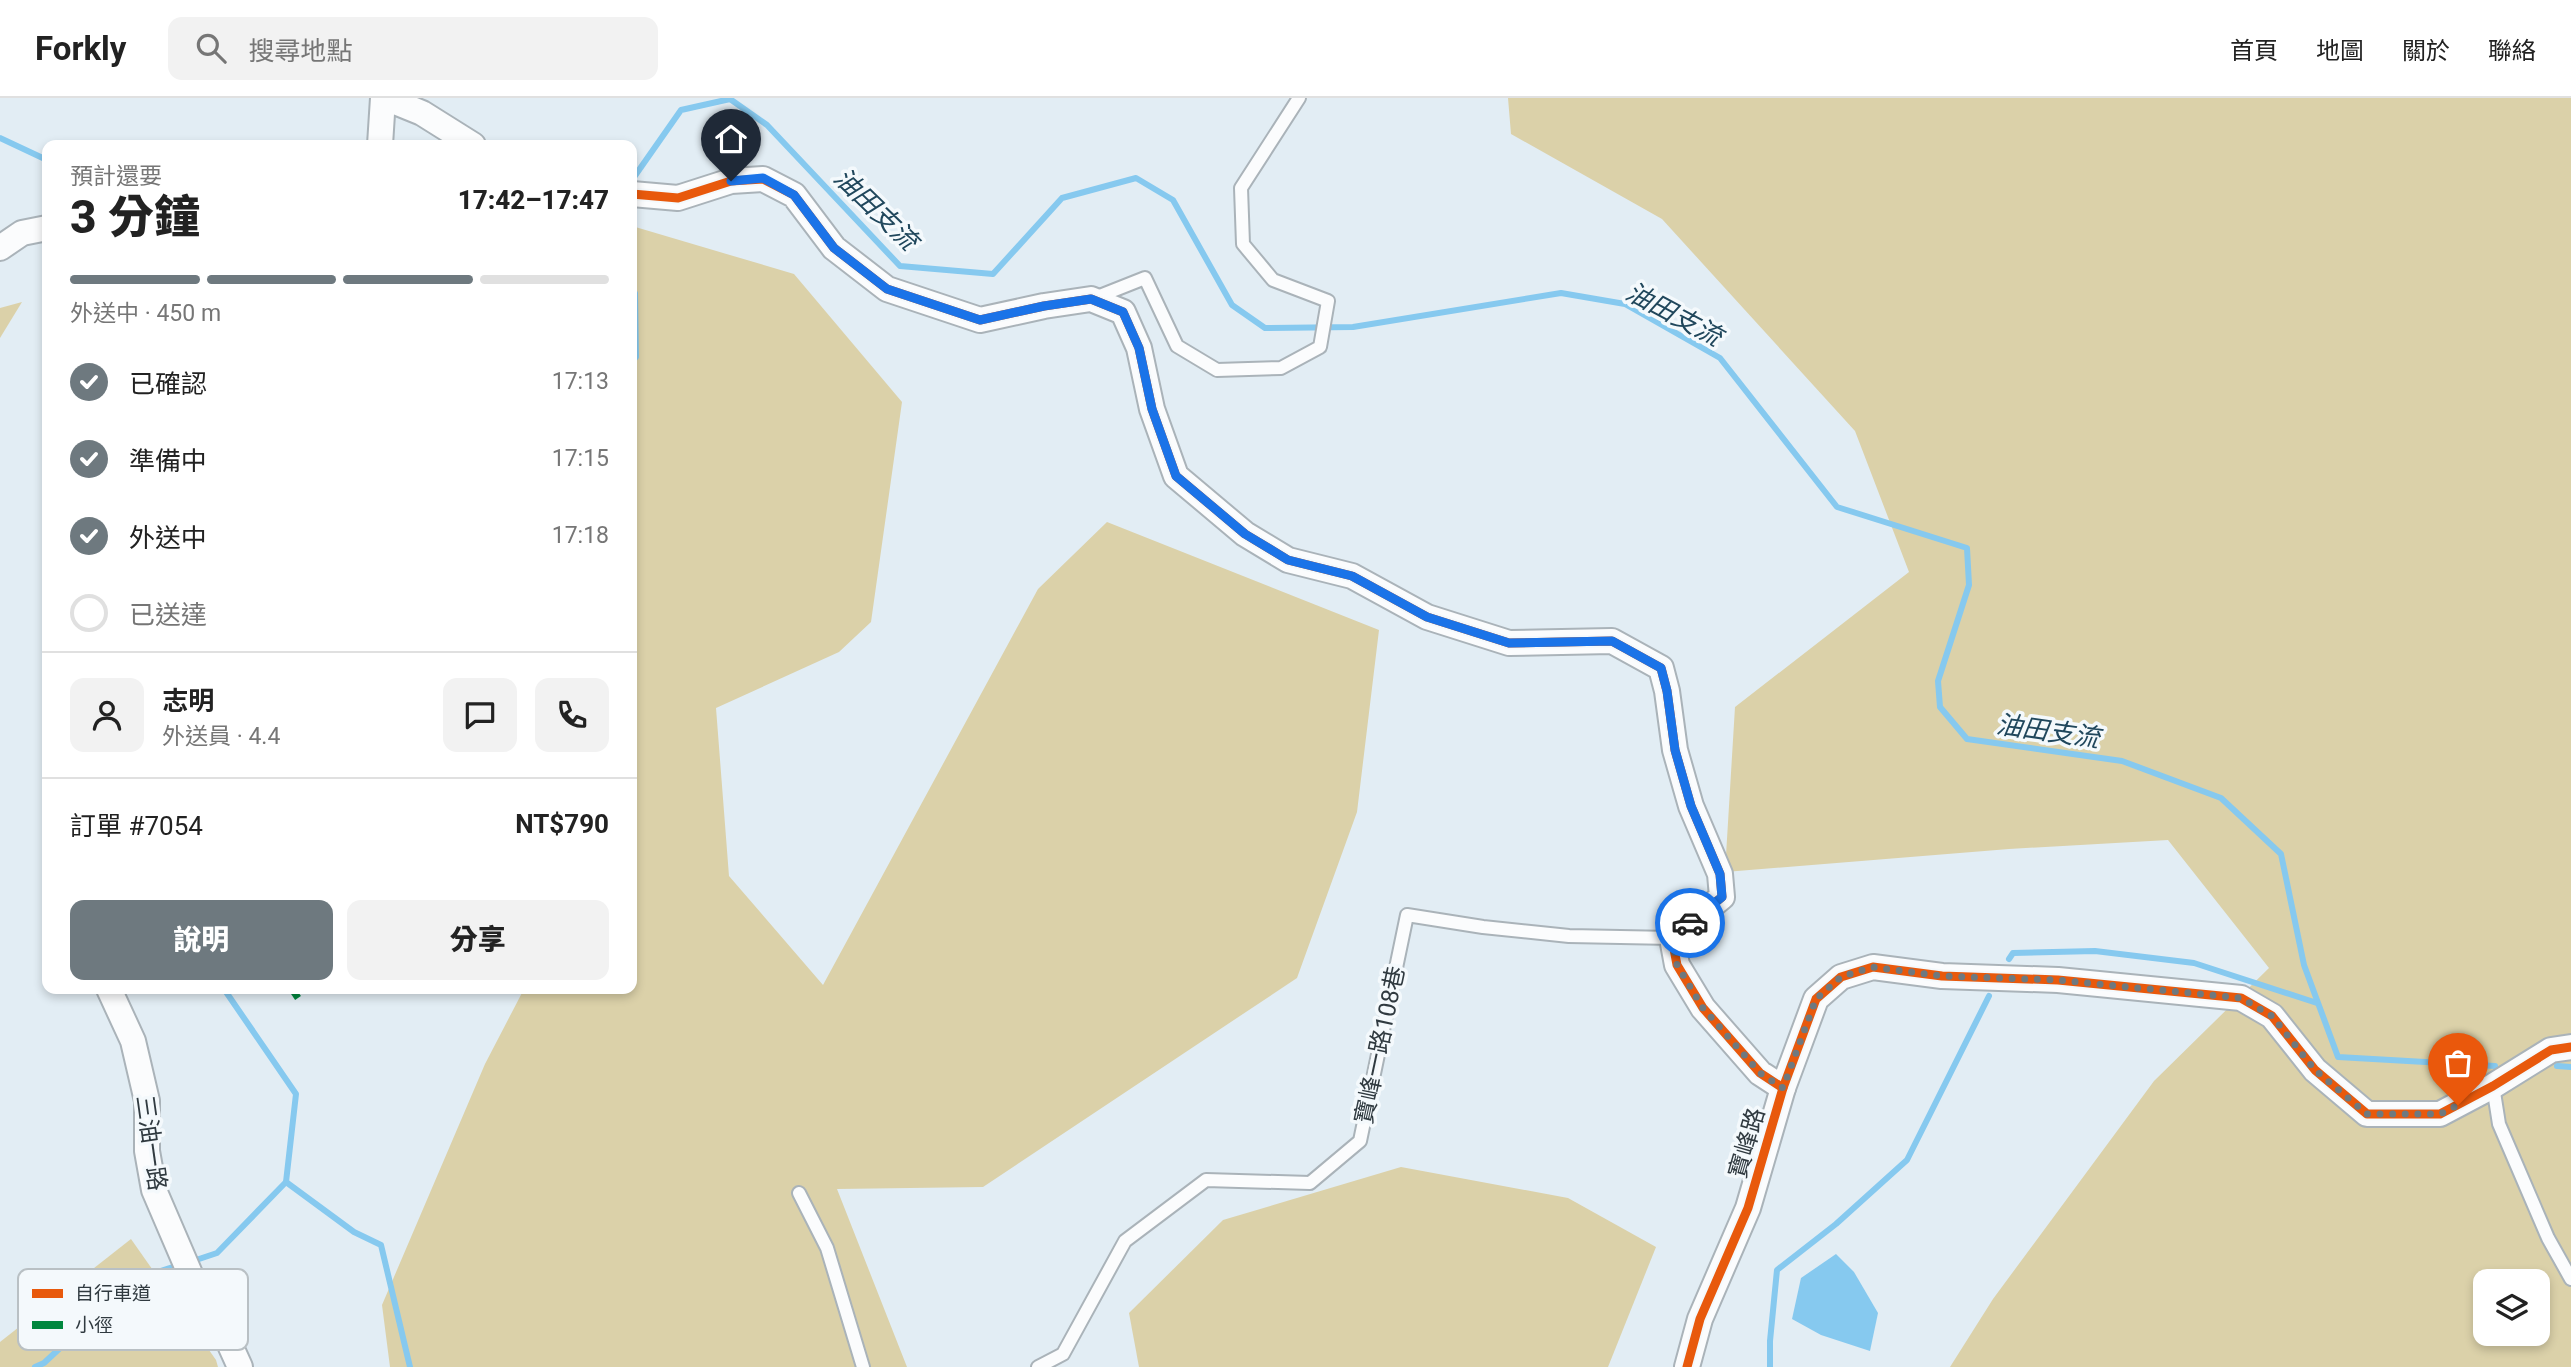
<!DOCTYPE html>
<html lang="zh-TW">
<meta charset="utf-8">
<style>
:root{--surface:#fff;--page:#f2f2f2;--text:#222;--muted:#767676;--line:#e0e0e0;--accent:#6e797f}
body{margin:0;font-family:Roboto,"Noto Sans TC",sans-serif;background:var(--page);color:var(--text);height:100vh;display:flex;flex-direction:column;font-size:26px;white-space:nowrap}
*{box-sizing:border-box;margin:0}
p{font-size:23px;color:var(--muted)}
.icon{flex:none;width:38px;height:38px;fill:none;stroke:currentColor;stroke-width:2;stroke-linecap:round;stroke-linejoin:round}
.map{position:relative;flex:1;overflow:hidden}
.details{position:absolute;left:42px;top:42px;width:595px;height:854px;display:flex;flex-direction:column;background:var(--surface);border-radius:14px;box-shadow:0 4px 10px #0003}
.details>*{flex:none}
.controls{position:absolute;left:2473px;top:1171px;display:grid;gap:14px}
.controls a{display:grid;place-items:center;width:77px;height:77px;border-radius:14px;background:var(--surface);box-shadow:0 4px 10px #0003;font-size:35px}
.pin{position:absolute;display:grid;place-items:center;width:60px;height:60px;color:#fff;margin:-72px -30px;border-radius:50% 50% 50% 0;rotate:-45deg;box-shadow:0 0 7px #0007}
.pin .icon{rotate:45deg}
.courier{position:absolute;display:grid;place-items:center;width:70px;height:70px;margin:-35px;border:5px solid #1a73e8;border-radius:50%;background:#fff;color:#222;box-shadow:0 2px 9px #0007}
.overview em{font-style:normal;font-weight:800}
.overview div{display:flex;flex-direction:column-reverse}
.overview{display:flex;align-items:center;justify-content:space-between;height:119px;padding:0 28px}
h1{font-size:46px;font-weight:800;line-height:52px}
.bar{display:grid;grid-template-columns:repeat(4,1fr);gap:10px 7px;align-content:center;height:84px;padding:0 28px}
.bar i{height:9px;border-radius:5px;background:var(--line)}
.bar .selected{background:var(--accent)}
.bar p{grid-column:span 4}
.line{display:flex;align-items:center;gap:18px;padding:0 28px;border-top:2px solid var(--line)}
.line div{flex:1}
.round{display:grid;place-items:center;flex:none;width:74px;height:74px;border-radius:14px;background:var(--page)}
ol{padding:0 28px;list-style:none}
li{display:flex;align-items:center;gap:21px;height:77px}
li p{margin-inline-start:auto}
li .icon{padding:7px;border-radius:50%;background:var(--accent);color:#fff;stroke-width:4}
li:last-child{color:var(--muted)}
li i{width:38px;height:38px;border:4px solid var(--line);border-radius:50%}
.button{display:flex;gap:14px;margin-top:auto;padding:14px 28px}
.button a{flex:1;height:80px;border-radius:14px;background:var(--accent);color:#fff;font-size:28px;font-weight:800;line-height:80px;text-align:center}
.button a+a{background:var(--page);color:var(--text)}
header{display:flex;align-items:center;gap:42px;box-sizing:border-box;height:98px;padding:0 35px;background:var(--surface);border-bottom:2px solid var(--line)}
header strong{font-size:33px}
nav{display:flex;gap:38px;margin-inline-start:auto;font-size:24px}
.search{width:490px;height:63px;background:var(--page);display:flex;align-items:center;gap:18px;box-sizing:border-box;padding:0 24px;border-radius:14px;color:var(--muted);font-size:26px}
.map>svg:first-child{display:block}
.green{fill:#dbd1a9;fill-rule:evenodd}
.water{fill:#86c9ef}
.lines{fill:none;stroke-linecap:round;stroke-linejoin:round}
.stream{stroke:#86c9ef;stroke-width:6}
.service-casing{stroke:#aab3b9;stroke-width:16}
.minor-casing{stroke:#aab3b9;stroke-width:28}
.service{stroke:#fbfcfd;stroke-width:12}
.minor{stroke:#fbfcfd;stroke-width:24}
.quiet{stroke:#00873e;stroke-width:7;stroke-dasharray:14 7;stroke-linecap:butt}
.cycleway-casing{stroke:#f4f9fc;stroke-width:13}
.cycleway{stroke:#e8590c;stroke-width:9}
.done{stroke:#6e797f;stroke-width:7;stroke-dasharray:0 12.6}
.route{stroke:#1a73e8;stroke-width:9}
.labels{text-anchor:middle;stroke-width:7;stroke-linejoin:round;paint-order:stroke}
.street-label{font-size:24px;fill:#303a40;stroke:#f4f9fc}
.water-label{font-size:26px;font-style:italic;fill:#20475c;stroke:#f4f9fc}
.key{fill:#f4f9fc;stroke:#b9c0c4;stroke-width:2}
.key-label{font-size:19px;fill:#303a40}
</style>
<header>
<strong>Forkly</strong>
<div class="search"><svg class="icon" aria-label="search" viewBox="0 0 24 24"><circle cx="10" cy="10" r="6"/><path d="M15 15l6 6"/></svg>搜尋地點</div>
<nav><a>首頁</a><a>地圖</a><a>關於</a><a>聯絡</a></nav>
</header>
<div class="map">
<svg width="2571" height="1269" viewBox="0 0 2571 1269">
<rect width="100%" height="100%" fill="#e2edf4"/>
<g class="green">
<path d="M1508,0H2571V1269H1950L1993,1201L2154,983L2269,870L2168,742L2009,751L1725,774L1735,609L1909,474L1855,333L1662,121L1511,36ZM2485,1183H2538V1236H2485Z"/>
<polygon points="632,128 794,176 902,304 871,524 839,554 716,610 729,778 823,887 1038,491 1107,424 1379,532 1357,714 1297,880 983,1089 837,1091 907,1269 390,1269 382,1207 485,966 524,891 632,891"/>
<polygon points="22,204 0,240 0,210"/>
<polygon points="1401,1069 1568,1100 1656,1149 1608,1269 1139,1269 1129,1215 1223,1122"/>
<polygon points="131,1141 216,1262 218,1269 0,1269 0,1244"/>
</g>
<polygon class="water" points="1836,1156 1854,1174 1878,1215 1870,1253 1821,1237 1792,1221 1801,1180"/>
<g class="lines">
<g class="stream">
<polyline points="0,40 47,62"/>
<polyline points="632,82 681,12 730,1 767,27 900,168 993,176 1062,100 1136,80 1173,102 1232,207 1265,230 1353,229 1561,195 1625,206 1720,260 1837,409 1967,450 1969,487 1938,583 1940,609 1967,641 2122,663 2221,700 2281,756 2304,867 2338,959 2495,968"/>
<polyline points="632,192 635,195 636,259 632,264"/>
<polyline points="2009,861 2013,855 2095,853 2194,865 2317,905"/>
<polyline points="2557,968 2571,969"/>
<polyline points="286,1084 354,1134 381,1147 410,1269"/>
<polyline points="190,1164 217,1155 286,1084 296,996 224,891"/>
<polyline points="35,1269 44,1265 133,1182 179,1167"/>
<polyline points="1770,1269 1770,1243 1777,1172 1836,1126 1907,1062 1989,898"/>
</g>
<g class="service-casing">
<g id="service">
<polyline points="1092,201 1145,180 1177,248 1217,272 1281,270 1320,249 1328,203 1273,182 1243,146 1241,90 1299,0"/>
<polyline points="2493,988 2499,1026 2548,1140 2571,1181"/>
<polyline points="799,1095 827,1150 863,1269"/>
<polyline points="1038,1269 1063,1256 1125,1143 1206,1082 1310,1085 1360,1043 1407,817 1483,829 1569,838 1672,840"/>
</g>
</g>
<g class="minor-casing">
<g id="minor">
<polyline points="385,0 422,15 473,47"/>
<polyline points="380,47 383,0"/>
<polyline points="632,96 678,100 731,83 763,81 794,97 834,150 887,191 980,222 1044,208 1091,201 1123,214 1139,250 1152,311 1176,378 1245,436 1288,462 1352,478 1427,519 1509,545 1612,543 1661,570 1667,593 1675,652 1691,708 1720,776 1722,799 1672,840 1677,867 1703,910 1760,975 1783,990"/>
<polyline points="0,150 22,135 47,130"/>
<polyline points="109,891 133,943 147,1003 147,1053 154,1092 197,1192 217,1218 240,1269"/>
<polyline points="1687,1269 1700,1221 1748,1110 1783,990 1816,901 1841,879 1873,869 1942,878 2058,882 2241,900 2272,918 2315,972 2367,1016 2440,1016 2493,988 2551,952 2571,949"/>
</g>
</g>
<use href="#service" class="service"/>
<use href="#minor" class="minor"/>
<polyline class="quiet" points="292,891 298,900"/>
<g class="cycleway-casing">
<g id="cycleway">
<polyline points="632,96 678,100 731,83 763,81 794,97 834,150 887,191 980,222 1044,208 1091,201 1123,214 1139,250 1152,311 1176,378 1245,436 1288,462 1352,478 1427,519 1509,545 1612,543 1661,570 1667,593 1675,652 1691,708 1720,776 1722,799 1672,840 1677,867 1703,910 1760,975 1783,990"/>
<polyline points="1687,1269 1700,1221 1748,1110 1783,990 1816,901 1841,879 1873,869 1942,878 2058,882 2241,900 2272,918 2315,972 2367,1016 2440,1016 2493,988 2551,952 2571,949"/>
</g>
</g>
<use href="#cycleway" class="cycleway"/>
</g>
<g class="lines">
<polyline class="done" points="1690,825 1672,840 1677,867 1703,910 1760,975 1783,990 1816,901 1841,879 1872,869 1942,878 2057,882 2241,900 2272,918 2315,972 2367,1016 2440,1016 2458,1007"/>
<polyline class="route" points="731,83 763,80 794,97 834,150 887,191 980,222 1044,208 1091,201 1123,214 1139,250 1152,311 1176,378 1245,436 1288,462 1352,478 1427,519 1509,545 1612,543 1661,570 1667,593 1675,652 1691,708 1720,776 1722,799 1690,825"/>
</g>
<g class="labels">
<g class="street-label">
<text transform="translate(1380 947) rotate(-78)" y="8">寶峰一路108巷</text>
<text transform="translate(151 1045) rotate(82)" y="8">三油一路</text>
<text transform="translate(1747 1045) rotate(-74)" y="8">寶峰路</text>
</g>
<g class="water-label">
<text transform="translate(876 111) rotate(44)" y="9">油田支流</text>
<text transform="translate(1674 216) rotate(28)" y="9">油田支流</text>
<text transform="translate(2048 633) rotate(8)" y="9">油田支流</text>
</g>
</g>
<rect x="18" y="1171" width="230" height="81" rx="10" class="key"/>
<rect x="32" y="1191" width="31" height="9" fill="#e8590c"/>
<rect x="32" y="1223" width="31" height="8" fill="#00873e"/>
<g class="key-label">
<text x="75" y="1202">自行車道</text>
<text x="75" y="1234">小徑</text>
</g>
</svg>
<div class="controls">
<a><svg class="icon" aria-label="layers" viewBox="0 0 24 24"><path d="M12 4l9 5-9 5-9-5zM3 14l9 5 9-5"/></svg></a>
</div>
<div class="pin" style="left:2458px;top:1007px;background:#ea580c"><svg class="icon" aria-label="bag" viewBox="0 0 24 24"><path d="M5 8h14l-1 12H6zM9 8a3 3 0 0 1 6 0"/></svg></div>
<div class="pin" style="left:731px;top:83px;background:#1f2937"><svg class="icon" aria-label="home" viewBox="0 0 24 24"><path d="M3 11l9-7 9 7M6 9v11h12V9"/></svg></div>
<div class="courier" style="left:1690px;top:825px"><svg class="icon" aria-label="car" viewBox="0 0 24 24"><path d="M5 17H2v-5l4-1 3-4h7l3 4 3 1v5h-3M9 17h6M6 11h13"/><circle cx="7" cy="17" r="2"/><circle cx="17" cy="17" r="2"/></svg></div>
<section class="details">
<div class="overview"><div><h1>3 分鐘</h1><p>預計還要</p></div><em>17:42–17:47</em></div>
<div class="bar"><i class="selected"></i><i class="selected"></i><i class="selected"></i><i></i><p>外送中 · 450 m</p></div>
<ol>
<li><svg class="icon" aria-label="check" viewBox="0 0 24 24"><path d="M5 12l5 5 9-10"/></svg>已確認<p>17:13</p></li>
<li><svg class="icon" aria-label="check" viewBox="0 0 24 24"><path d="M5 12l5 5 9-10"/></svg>準備中<p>17:15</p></li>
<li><svg class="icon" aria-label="check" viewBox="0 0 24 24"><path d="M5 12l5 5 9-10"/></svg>外送中<p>17:18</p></li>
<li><i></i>已送達</li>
</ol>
<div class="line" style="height:126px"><a class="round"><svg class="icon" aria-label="person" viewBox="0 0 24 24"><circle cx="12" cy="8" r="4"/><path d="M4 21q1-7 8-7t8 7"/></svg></a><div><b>志明</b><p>外送員 · 4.4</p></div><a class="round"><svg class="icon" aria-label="chat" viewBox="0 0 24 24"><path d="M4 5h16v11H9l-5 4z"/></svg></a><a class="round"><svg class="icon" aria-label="phone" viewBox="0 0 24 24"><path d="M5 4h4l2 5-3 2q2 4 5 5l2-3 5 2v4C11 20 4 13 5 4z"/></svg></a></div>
<div class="line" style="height:91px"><div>訂單 #7054</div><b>NT$790</b></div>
<div class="button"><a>說明</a><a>分享</a></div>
</section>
</div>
